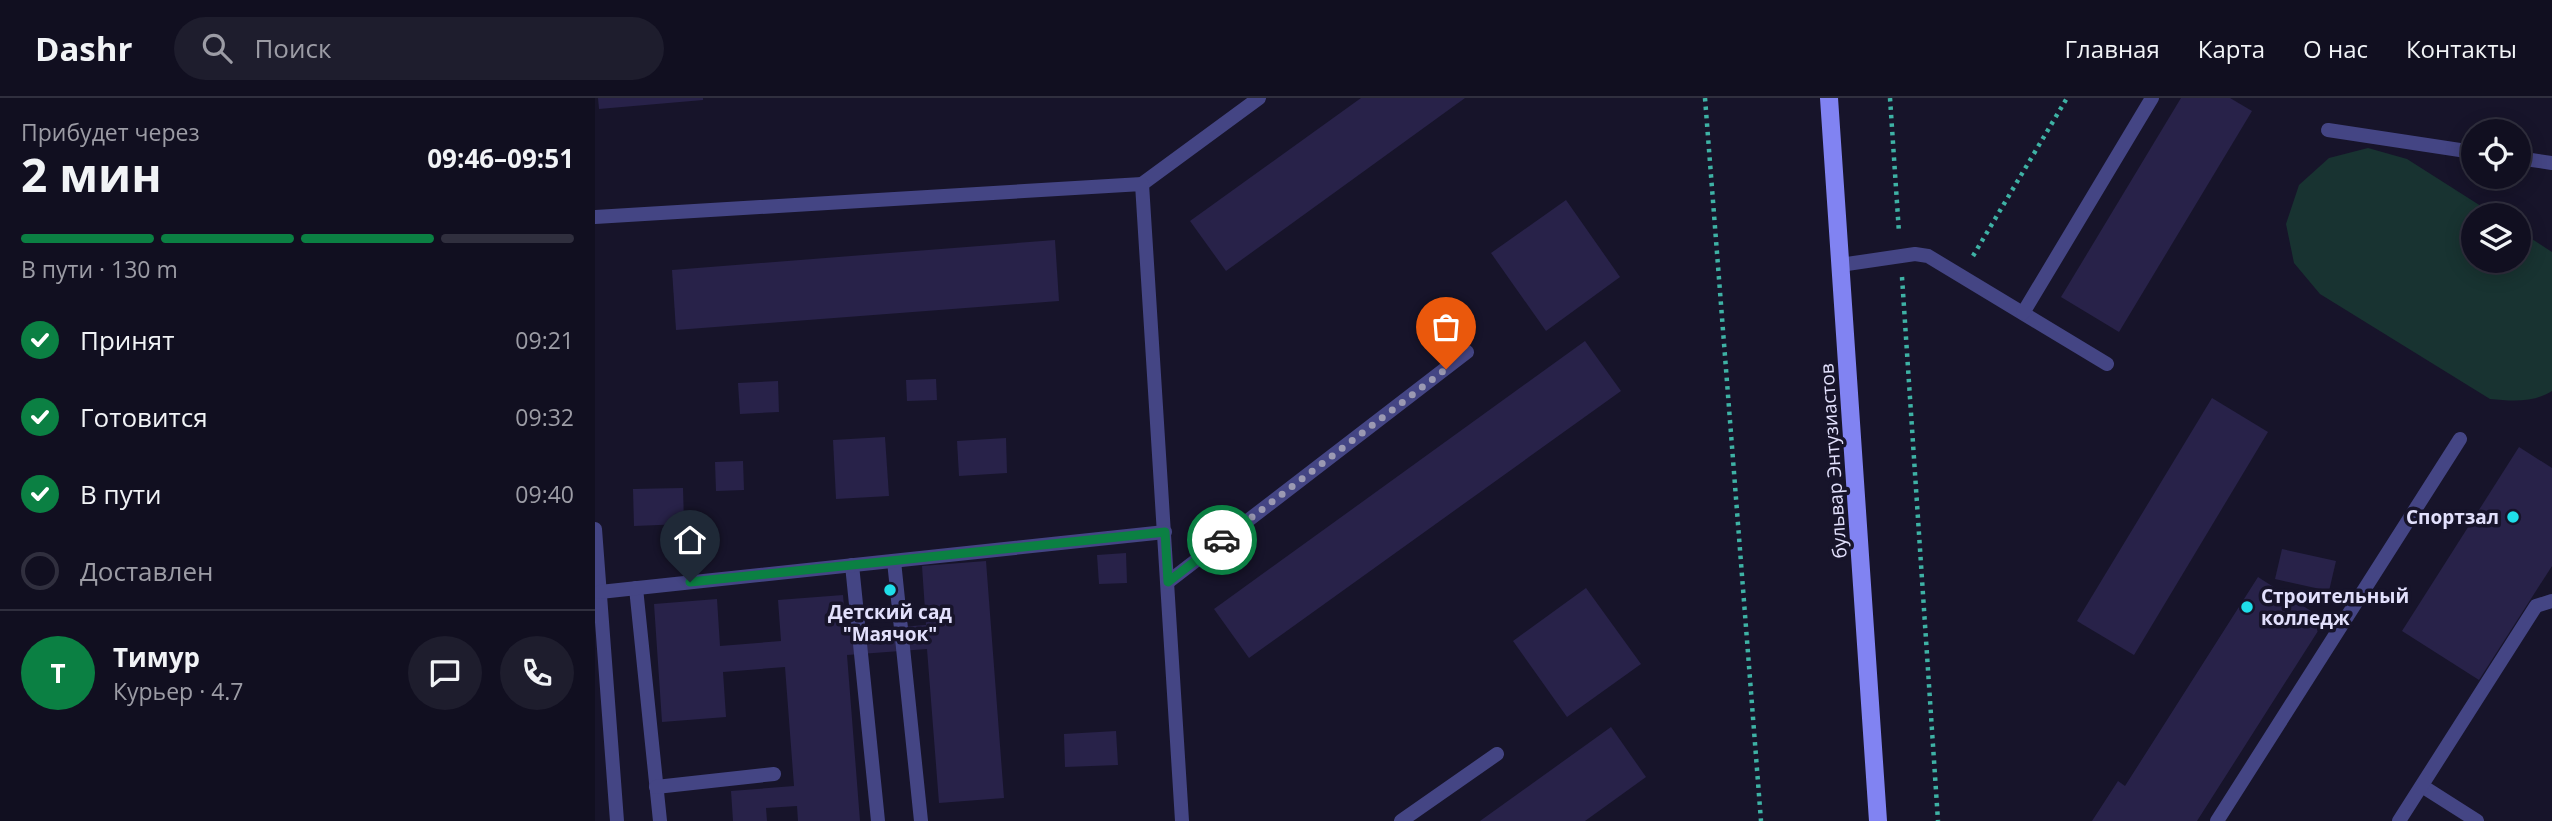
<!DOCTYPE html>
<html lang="ru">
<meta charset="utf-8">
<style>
:root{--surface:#110f20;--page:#1e1d2d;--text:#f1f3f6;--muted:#9c9ca5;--line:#302f3e;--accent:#0b8043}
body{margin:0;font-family:"Open Sans",sans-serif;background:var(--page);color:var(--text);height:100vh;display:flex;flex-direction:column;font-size:26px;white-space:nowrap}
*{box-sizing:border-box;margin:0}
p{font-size:23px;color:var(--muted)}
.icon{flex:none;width:38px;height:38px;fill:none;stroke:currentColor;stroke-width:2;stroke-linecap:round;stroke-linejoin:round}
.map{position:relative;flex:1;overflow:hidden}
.side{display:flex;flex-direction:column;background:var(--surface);width:595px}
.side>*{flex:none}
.buttons{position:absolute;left:1866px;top:21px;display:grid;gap:14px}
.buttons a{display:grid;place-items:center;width:70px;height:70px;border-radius:50%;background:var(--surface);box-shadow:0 4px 18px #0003,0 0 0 2px var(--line);font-size:35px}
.pin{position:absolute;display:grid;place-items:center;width:60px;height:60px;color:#fff;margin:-72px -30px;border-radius:50% 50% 50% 0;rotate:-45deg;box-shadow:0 0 7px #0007}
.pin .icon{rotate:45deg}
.courier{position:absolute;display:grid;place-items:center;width:70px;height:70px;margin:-35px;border:5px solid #0b8043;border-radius:50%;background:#fff;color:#222;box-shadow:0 2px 9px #0007}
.summary em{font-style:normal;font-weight:700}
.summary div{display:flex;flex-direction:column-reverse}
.summary{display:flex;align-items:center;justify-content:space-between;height:119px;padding:0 21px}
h1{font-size:46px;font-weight:700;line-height:52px}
.bar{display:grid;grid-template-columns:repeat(4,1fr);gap:10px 7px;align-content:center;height:84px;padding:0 21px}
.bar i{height:9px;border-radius:5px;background:var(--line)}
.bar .selected{background:var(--accent)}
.bar p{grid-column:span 4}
.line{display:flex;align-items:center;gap:18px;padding:0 21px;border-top:2px solid var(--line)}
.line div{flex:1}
.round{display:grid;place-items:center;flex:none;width:74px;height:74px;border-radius:37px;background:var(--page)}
ol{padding:0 21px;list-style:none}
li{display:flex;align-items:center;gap:21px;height:77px}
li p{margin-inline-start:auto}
li .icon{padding:7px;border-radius:50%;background:var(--accent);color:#fff;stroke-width:4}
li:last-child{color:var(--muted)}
li i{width:38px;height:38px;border:4px solid var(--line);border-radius:50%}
header{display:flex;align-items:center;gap:42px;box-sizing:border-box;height:98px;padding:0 35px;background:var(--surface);border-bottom:2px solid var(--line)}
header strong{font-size:33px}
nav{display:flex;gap:38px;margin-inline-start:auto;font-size:24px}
.search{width:490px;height:63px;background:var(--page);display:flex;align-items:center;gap:18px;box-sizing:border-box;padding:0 24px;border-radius:38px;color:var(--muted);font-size:26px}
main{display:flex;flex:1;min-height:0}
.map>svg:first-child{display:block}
.green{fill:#183331}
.building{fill:#282249}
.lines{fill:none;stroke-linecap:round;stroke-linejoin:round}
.path{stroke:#3eb2a5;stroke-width:4.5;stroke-dasharray:3.5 5;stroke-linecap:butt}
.service{stroke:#444584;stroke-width:14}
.secondary{stroke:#8183f2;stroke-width:18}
.done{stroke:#9b99b2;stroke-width:7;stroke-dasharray:0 12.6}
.route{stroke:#0b8043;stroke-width:9}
.poi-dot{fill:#1fdee9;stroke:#17142a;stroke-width:2.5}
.labels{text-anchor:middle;stroke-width:7;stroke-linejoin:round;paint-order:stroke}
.street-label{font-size:19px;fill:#e2e0fc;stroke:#17142a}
.poi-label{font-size:19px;font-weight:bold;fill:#e2e0fc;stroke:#17142a;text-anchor:end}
</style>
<header>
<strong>Dashr</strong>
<div class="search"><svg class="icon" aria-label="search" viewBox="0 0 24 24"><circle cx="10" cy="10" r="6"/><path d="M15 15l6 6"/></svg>Поиск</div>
<nav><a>Главная</a><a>Карта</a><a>О нас</a><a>Контакты</a></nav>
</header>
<main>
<section class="side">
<div class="summary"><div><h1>2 мин</h1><p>Прибудет через</p></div><em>09:46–09:51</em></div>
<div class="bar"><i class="selected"></i><i class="selected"></i><i class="selected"></i><i></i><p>В пути · 130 m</p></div>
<ol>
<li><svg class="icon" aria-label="check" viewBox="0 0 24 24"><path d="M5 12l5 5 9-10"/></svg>Принят<p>09:21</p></li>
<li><svg class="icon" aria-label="check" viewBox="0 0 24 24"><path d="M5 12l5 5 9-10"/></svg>Готовится<p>09:32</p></li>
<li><svg class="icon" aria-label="check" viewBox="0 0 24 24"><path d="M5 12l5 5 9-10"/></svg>В пути<p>09:40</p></li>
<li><i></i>Доставлен</li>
</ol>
<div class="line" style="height:126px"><b class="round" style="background:var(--accent);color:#fff">Т</b><div><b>Тимур</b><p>Курьер · 4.7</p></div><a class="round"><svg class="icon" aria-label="chat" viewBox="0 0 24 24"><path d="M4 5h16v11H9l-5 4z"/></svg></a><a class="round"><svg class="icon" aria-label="phone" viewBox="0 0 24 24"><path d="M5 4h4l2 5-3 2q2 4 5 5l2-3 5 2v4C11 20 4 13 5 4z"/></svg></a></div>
</section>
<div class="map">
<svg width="1957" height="723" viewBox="0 0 1957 723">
<rect width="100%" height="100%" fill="#17142a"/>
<path class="green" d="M1773,50L1812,61L1900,117H1878V163H1923V132L1957,154V293C1938,305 1917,303 1895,301L1725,196L1699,165L1691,126L1704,87L1734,60Z"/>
<g class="building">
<polygon points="3,0 108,0 108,2 4,11"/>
<polygon points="766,0 870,0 631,173 595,123"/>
<polygon points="1586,0 1635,0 1657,13 1524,234 1466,199"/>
<polygon points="971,102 1025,179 951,233 896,155"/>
<polygon points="460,142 464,203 81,232 77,172"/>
<polygon points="990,243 1026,293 654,560 619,511"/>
<polygon points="341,281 342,302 312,303 311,282"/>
<polygon points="183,283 184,314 145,316 143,285"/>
<polygon points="1617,300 1673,334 1539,557 1482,523"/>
<polygon points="290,339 294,398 241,401 238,342"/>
<polygon points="411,340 412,375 364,378 362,343"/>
<polygon points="1924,349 1957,370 1957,468 1884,582 1807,533"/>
<polygon points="148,363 149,392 121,393 120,364"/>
<polygon points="88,390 89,426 39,428 38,391"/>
<polygon points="1687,451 1741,463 1734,493 1680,481"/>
<polygon points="531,455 532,485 504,486 502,457"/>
<polygon points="391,463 409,700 344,705 332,551 252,557 265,723 203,723 202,708 171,710 172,723 138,723 136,693 199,688 190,569 128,574 131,619 67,624 59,506 122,501 125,548 186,543 183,502 248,497 251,533 331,527 327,468"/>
<polygon points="1663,479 1730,522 1602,723 1497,723 1523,683 1530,688"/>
<polygon points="991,490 1046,566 972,619 918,543"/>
<polygon points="1016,629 1051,679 990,723 885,723"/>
<polygon points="521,633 523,667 470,669 469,636"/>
</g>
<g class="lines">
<g class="path">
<polyline points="1110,0 1166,723"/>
<polyline points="1295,0 1304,135"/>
<polyline points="1378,158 1472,0"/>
<polyline points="1307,179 1343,723"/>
</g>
<g class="service">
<polyline points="1733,32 1878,54"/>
<polyline points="1923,60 1957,65"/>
<polyline points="547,86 664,0"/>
<polyline points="0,119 547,86 587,723"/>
<polyline points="1245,167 1320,156 1333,158 1512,266"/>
<polyline points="1428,215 1557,0"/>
<polyline points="0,431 22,723"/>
<polyline points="299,463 326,723"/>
<polyline points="257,467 283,723"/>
<polyline points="573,484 872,254"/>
<polyline points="41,490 65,723"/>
<polyline points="5,494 570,434"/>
<polyline points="1827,688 1882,723"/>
<polyline points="61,689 179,676"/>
<polyline points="806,723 902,656"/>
<polyline points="1622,723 1865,341"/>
<polyline points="1804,723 1941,508 1957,503"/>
</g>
<polyline class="secondary" points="1234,0 1283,723"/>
</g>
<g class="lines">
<polyline class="done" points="627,442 851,271"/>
<polyline class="route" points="95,484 570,434 573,484 627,442"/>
</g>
<g class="poi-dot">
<circle cx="1918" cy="419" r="7"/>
<circle cx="295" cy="492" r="7"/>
<circle cx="1652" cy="509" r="7"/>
</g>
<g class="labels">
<g class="street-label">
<text transform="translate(1238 363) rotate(-94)" y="7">бульвар Энтузиастов</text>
</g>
<g class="poi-label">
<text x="1904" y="426">Спортзал</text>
<text x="1666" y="505" text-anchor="start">Строительный<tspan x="1666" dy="22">колледж</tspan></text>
<text x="295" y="521" text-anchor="middle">Детский сад<tspan x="295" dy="22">"Маячок"</tspan></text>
</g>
</g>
</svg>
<div class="buttons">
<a><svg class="icon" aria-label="locate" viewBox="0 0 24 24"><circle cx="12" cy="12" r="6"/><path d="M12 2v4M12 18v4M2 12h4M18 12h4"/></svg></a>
<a><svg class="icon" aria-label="layers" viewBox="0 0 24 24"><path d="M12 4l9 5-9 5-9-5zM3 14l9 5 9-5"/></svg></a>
</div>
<div class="pin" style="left:851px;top:271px;background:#ea580c"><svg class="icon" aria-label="bag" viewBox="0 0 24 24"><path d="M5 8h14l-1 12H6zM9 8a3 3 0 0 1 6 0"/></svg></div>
<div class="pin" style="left:95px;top:484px;background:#1f2937"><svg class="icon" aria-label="home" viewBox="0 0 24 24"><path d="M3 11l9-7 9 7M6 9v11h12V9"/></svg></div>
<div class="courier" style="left:627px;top:442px"><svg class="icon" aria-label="car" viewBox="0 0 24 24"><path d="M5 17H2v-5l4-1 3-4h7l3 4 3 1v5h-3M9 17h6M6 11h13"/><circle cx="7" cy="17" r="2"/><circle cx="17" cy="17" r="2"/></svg></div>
</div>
</main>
